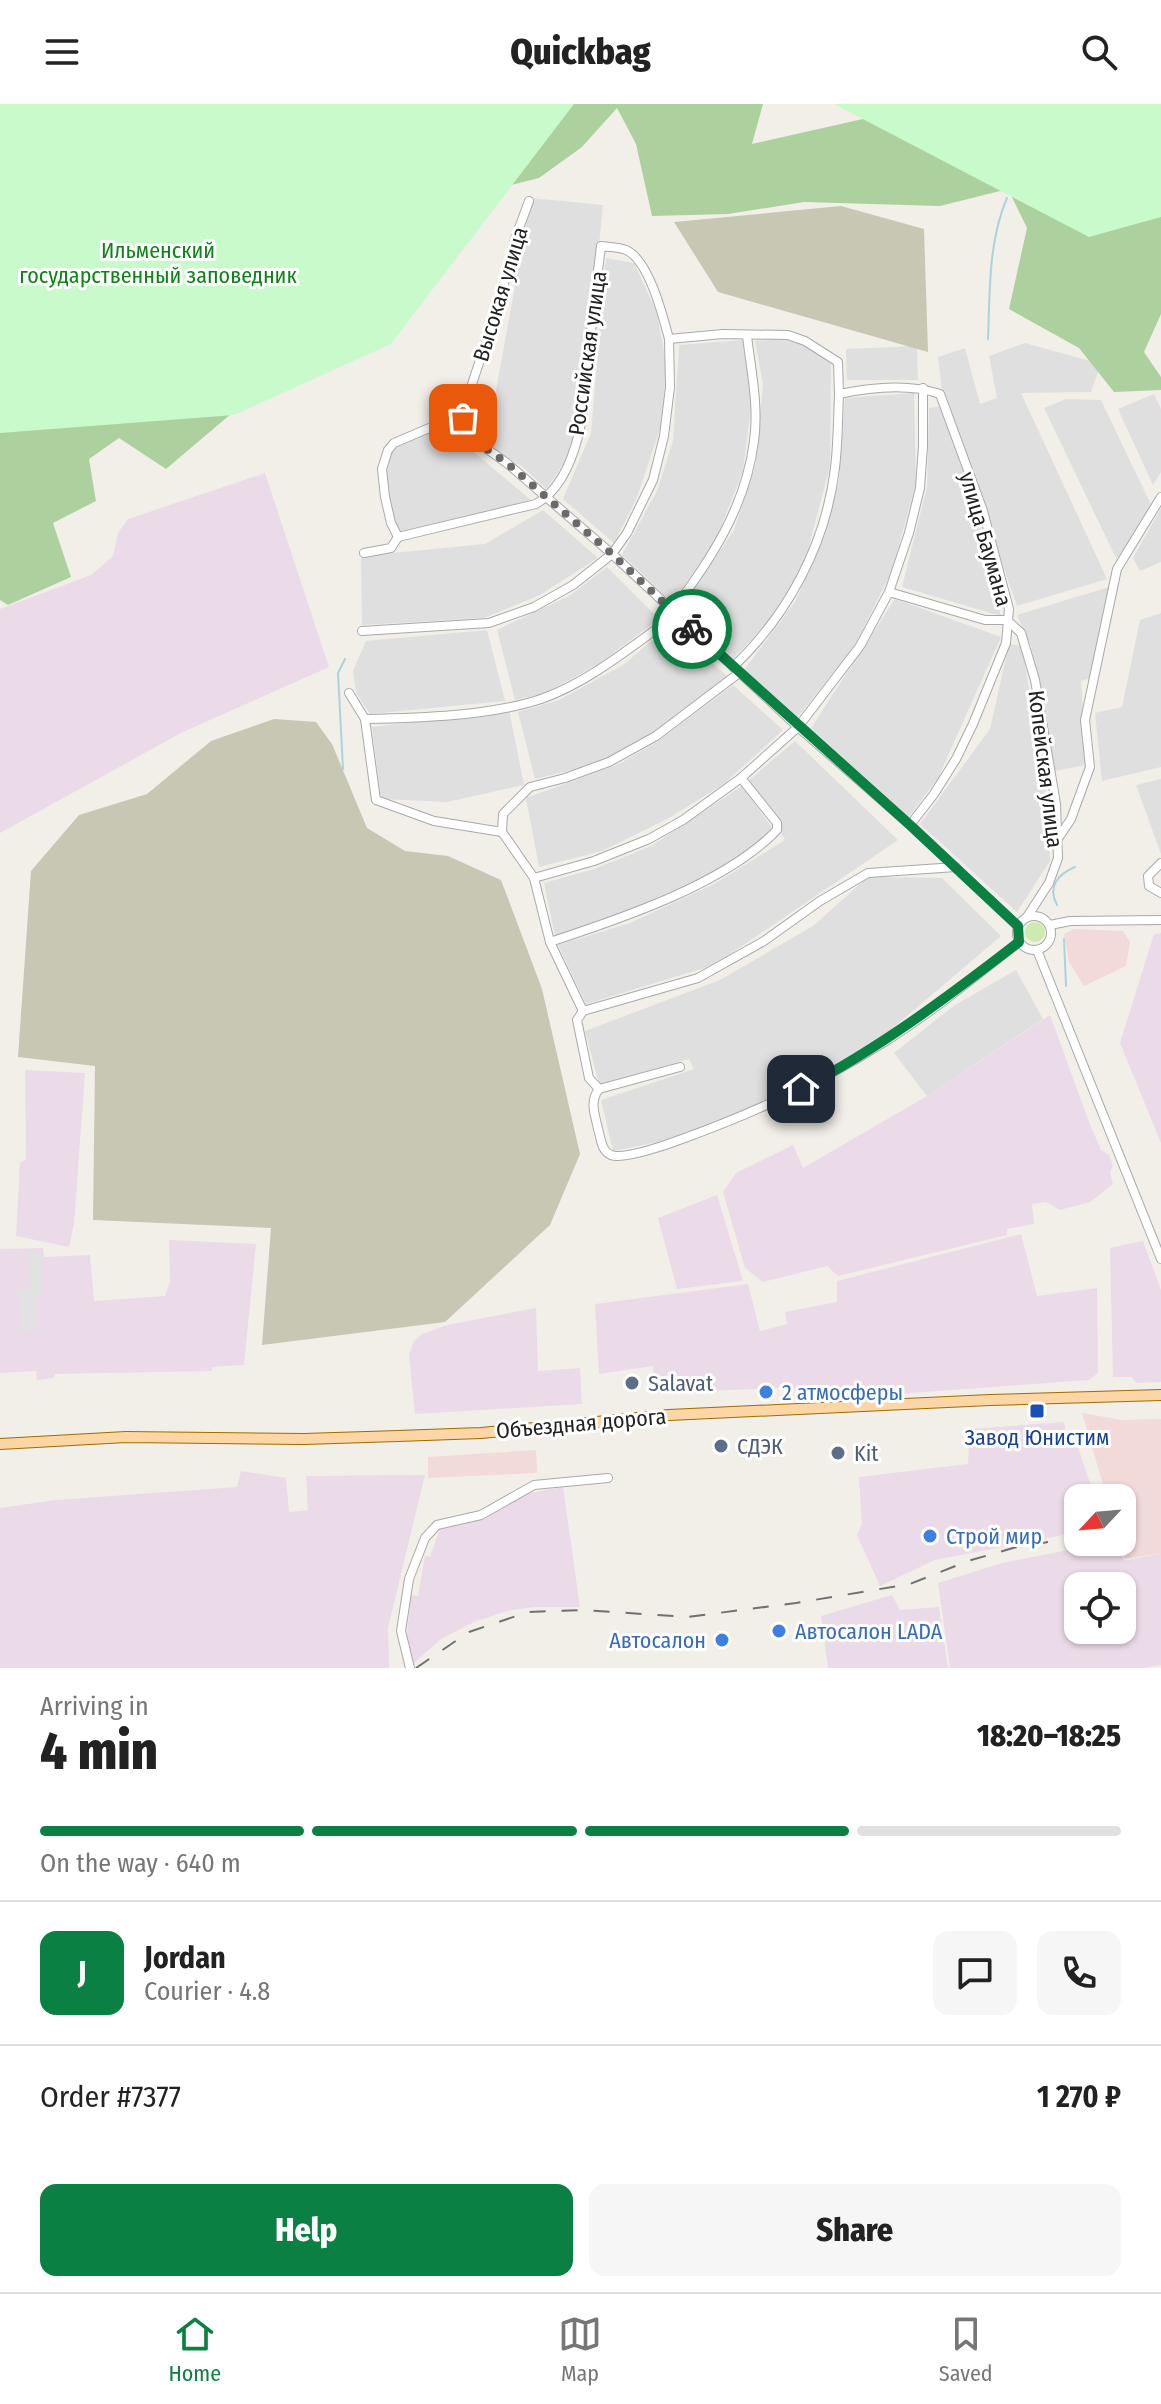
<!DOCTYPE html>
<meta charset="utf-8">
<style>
:root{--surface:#fff;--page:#f6f6f6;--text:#222;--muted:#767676;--line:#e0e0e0;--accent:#0b8043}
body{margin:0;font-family:"Fira Sans Condensed",sans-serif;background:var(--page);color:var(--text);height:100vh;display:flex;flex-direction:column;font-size:30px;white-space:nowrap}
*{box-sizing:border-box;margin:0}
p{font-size:26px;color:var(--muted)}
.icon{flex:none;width:44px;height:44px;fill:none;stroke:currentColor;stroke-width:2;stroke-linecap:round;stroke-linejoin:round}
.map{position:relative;height:1564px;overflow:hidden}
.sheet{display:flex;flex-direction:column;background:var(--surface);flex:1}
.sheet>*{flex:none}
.needle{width:52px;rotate:244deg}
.tools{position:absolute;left:1064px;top:1380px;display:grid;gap:16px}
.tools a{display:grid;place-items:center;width:72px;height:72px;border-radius:16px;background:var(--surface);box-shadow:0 2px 6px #0004;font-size:40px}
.pin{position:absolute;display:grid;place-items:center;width:68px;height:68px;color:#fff;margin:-34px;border-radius:16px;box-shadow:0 4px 12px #0006}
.courier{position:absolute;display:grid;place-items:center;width:80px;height:80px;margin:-40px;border:6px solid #0b8043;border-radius:50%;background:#fff;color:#222;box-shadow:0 2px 10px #0007}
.headline em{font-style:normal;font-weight:800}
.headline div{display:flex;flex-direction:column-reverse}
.headline{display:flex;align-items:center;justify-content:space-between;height:136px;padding:0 40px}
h1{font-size:52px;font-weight:800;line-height:60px}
.bar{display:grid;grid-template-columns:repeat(4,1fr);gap:12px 8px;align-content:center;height:96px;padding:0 40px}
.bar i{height:10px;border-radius:6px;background:var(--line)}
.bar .on{background:var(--accent)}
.bar p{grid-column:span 4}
.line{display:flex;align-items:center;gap:20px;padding:0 40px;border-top:2px solid var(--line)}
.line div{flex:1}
.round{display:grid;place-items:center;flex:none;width:84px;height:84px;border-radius:16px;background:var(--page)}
.button{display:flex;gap:16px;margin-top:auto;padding:16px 40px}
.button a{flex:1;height:92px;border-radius:16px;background:var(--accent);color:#fff;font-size:32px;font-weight:800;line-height:92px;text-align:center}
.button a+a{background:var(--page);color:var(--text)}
header{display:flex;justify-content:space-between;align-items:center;height:104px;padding:0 40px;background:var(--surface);font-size:36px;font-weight:800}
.menu{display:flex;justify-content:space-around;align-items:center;height:112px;border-top:2px solid var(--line);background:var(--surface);font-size:22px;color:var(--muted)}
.menu a{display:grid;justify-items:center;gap:4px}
.menu .on{color:var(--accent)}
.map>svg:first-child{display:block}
.residential{fill:#e0dfdf}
.commercial{fill:#f2dad9}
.industrial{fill:#ebdbe8;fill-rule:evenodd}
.construction{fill:#c7c7b4}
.grass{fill:#cdebb0}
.forest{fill:#add19e}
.park{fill:#c8facc}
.parking{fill:#e2e2e2}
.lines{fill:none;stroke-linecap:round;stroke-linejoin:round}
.stream{stroke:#aad3df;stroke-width:2}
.minor-casing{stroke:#a9a9a9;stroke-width:10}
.major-casing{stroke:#a06b00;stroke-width:12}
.minor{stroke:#fff;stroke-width:8}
.major{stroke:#fcd6a4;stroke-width:10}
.rail{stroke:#707070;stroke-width:2;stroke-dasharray:16 16;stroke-linecap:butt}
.done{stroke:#6b6a68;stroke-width:8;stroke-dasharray:0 14.4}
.route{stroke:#0b8043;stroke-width:10}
.service-dot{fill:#5c6f8a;stroke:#fff;stroke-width:3}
.shop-dot{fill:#3f7fe0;stroke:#fff;stroke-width:3}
.transit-dot{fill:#1a4fb4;stroke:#fff;stroke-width:3}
.labels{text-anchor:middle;stroke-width:6;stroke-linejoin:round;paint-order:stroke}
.park-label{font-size:22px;fill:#0c8416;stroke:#fff}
.street-label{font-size:22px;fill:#222;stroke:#fff}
.service-label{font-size:22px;fill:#4e5e75;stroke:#fff;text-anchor:start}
.shop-label{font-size:22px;fill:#366cbe;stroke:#fff;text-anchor:start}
.transit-label{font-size:22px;fill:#164399;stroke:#fff}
</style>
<header><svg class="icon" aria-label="menu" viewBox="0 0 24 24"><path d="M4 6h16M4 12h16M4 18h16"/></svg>Quickbag<svg class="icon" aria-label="search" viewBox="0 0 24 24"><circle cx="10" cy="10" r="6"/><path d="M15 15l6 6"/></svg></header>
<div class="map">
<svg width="1161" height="1564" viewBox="0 0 1161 1564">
<rect width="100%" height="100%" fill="#f2efe9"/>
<g class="residential">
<polygon points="531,94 603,101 585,281 576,330 565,358 546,385 523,363 481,338 493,303"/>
<polygon points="606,154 634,159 657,209 666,259 662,319 636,396 614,439 563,395 591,329"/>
<polygon points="782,234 812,244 831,258 830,362 805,457 771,515 731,557 679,508 734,426 756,360 763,280 755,237"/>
<polygon points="743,236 752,295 743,367 715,438 672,498 622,451 657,387 673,337 679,241"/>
<polygon points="1025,239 1101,260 1091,288 1021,289 1107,475 1017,502 942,287 938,253 965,244 980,300 997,294 989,252"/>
<polygon points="917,242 918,276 847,276 846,245"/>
<polygon points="914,289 916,379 892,466 856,540 796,615 744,566 795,498 825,430 839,377 845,294"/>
<polygon points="1154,290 1161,305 1161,368 1153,381 1118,305"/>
<polygon points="1066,295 1101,296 1152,403 1121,452 1116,454 1044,304"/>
<polygon points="942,302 971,386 1001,512 902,483 927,383 929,304"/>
<polygon points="436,324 451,329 531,396 399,429 394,417 386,371 392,342"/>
<polygon points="1161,404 1161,458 1140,467 1133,454"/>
<polygon points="543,406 598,454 540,491 484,514 362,521 361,452 485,440"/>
<polygon points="607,463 659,515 600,559 546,589 515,596 497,526 569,492"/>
<polygon points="1109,483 1093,573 1081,577 1086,661 1055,667 1031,542 1017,511"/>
<polygon points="895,495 1001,533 938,674 908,714 811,624"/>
<polygon points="1161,509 1161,663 1102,677 1095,609 1122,603 1140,516"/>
<polygon points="670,521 727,572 657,626 595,660 535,675 518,608 559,596 623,561"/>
<polygon points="487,526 505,597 370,610 356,589 353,567 366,537"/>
<polygon points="1009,540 1022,542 1048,701 1050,757 1017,808 920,720 990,625"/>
<polygon points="733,581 783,626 724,680 669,714 602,747 539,763 526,694 617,661 657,638"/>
<polygon points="509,606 524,681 447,698 381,695 372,623"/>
<polygon points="795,637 898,736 714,861 586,900 558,841 630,819 716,779 785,736 748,677"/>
<polygon points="1161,675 1161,750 1136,681"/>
<polygon points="742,682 771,722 772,726 759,738 707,771 621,810 555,832 544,779 594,765 651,742"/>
<polygon points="868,773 942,774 1001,832 881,934 791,987 663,1037 613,1047 601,996 694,965 689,955 599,980 585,927 720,876 813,822"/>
<polygon points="1016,866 1043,915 927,992 894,949 955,901"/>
</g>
<g class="commercial">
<polygon points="1074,825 1123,827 1130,838 1126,862 1084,882 1069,858 1064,830"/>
<polygon points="1082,1309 1122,1316 1161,1315 1161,1449 1125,1455 1120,1438 1122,1438 1122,1394 1107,1394"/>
<polygon points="536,1346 537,1369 428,1374 428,1353"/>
</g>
<g class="industrial">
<polygon points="265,369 329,563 181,629 0,729 0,505 91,471 113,452 118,429 128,415"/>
<polygon points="1161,829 1161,1039 1120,939 1154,830"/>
<polygon points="1050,911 1089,1018 1101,1046 1109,1051 1113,1061 1110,1069 1113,1080 1090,1098 1060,1106 1046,1098 1032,1100 1034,1120 1007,1125 1007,1131 838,1172 827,1162 763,1178 745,1164 723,1088 736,1069 793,1041 803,1064 927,992"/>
<polygon points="25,966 85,969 74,1120 69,1143 16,1132 20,1058 26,1056"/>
<polygon points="717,1091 743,1177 677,1185 658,1114"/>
<polygon points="1021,1130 1037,1192 1097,1184 1098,1269 1089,1276 814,1296 813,1287 789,1287 780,1284 654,1289 653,1262 599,1270 595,1200 748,1180 760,1227 787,1220 785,1208 837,1198 837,1177"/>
<polygon points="169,1136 256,1140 244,1261 213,1263 212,1267 55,1270 54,1274 37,1276 36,1267 0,1269 0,1145 43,1144 44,1153 90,1151 94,1197 165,1192 170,1178"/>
<polygon points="1143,1137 1161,1186 1161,1278 1136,1279 1132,1273 1113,1273 1110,1144"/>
<polygon points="536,1204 538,1267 580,1264 582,1300 415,1310 409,1251 414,1237 422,1230 447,1221"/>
<polygon points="1064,1318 1067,1336 1077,1340 1095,1394 1078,1394 1078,1425 1059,1432 935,1456 880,1482 857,1431 862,1420 859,1373 968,1360 970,1325"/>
<polygon points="241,1367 286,1374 289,1408 308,1406 306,1372 425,1371 388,1524 389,1564 0,1564 0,1404 56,1396 237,1383"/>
<polygon points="563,1383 580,1503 533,1503 507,1507 474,1518 441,1535 414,1559 406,1539 411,1491 418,1492 425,1452 430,1453 440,1425 472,1418 524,1390"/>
<path d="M1109,1438H1119L1124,1457L1161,1449V1561L1142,1564H950L938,1479L1002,1459ZM1078,1482H1122V1526H1078Z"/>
<polygon points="892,1491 900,1506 939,1503 948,1564 828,1564 821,1512"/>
</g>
<g class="construction">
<polygon points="841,102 924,125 928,248 718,188 674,118"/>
<polygon points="274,615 316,618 332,640 367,724 405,747 448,752 501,776 542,885 580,1050 550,1121 445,1218 262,1241 271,1124 93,1116 95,962 18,953 31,767 79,711 147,690 211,637"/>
</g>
<circle class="grass" cx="1035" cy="828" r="10"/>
<polygon class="forest" points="0,0 763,0 752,40 867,14 1161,0 1161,210 1144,248 1161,273 1161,286 1114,288 1079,244 1009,205 1027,124 1008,85 940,102 804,98 728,110 652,112 636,40 617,4 582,43 539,74 476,90 298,253 166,365 119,334 89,355 96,397 53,419 71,473 8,501 0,496"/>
<g class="park">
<polygon points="0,0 574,0 391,240 234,311 0,329"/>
<polygon points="834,0 1161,0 1161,113 1089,133"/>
</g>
<polygon class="parking" points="29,1148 41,1150 42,1193 37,1194 39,1226 20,1227 18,1185 31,1185"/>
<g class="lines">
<g class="stream">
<path d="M988,235C990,188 988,138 1007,94"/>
<polyline points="343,665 338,569 345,555"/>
<path d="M1057,801C1047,783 1058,770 1075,763"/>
<polyline points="1064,835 1066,882"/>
</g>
<g class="minor-casing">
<g id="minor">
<polyline points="463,310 469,308 473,311 476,338"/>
<polyline points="466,330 463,314 467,295 499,199 515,135 529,97"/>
<polyline points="364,449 391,444 398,433"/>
<polyline points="889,488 985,516 1007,516"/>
<path d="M672,507C711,456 746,402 754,337C759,302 751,266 747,232"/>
<polyline points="1007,516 1021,529 1035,576 1056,700 1058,754 1049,779 1027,813"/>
<polyline points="362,527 489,519 534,503 573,481 612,450 627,429 653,376 664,332 670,283 669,235"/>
<path d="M733,563C788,511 826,440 835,364C838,339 838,314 839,290"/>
<polyline points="349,589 365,615 376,696 434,717 502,728 534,774 550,838 583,907"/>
<path d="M365,615C419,614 490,612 541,595C590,578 634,540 676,511"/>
<path d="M910,721L934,690L956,655L973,620L1006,539L1009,505L983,407L940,290C908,279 872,283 839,290L838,258L805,237L788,231L723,230L669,235C663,212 649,156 626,146C619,143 608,143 601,142C598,167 595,191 592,216C587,269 588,370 536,400L398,433L391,419L385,393L382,365L388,346L394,339L434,322L466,330L508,360L612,450L798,623L910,721L1018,822"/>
<polyline points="502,728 503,710 530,683 565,674 609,658 656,632 739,569"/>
<polyline points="1057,736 1071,715 1090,663 1085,616 1117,465 1161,393"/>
<polyline points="1161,759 1148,772 1149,782 1161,789"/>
<polyline points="534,774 594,757 649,735 683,716 741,674 798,623 860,542 889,488 909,429 920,384 923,342 923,284"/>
<circle cx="1034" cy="829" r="17"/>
<polyline points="1050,821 1070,817 1161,816"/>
<path d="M550,838C620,815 725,780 777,726V719L741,674"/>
<polyline points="1037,846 1161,1155"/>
<path d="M583,907L577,916L589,974L599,985C589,998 595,1010 598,1025C601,1034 601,1047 611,1051C624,1056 669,1040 682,1035C754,1009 822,978 886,937C933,907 976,872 1019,838"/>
<polyline points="583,907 698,874 764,837 820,797 868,769 956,763"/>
<polyline points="599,985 680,963"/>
<polyline points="410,1564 401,1527 409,1475 425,1434 437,1421 481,1411 534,1381 608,1374"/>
</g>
</g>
<g class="major-casing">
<polyline id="major" points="0,1340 126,1333 304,1335 398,1332 481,1329 669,1311 990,1296 1161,1291"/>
</g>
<use href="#minor" class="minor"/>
<use href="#major" class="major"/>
<polyline class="rail" points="416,1564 469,1528 528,1508 584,1506 687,1513 796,1499 910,1480 968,1457 1013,1444 1048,1438"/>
</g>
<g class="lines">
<polyline class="done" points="463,314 466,330 508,360 612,450 692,525"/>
<path class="route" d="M692,525L910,721L1018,822L1019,838C949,892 880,944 801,985"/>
</g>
<g class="service-dot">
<circle cx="632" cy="1279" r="8"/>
<circle cx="721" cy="1342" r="8"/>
<circle cx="838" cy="1349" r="8"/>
</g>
<g class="shop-dot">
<circle cx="766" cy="1288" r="8"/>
<circle cx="930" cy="1432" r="8"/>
<circle cx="779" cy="1527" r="8"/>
<circle cx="722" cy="1536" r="8"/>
</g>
<rect class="transit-dot" x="1029" y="1299" width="16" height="16" rx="4"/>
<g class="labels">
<g class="park-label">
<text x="158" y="154">Ильменский<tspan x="158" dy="25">государственный заповедник</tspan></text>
</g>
<g class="street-label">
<text transform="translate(500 190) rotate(-73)" y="8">Высокая улица</text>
<text transform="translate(587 249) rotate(-82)" y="8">Российская улица</text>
<text transform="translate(986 435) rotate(74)" y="8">улица Баумана</text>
<text transform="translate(1046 665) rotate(83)" y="8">Копейская улица</text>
<text transform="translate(581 1319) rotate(-5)" y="8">Объездная дорога</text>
</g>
<g class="service-label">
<text x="648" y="1287">Salavat</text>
<text x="737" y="1350">СДЭК</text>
<text x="854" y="1357">Kit</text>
</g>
<g class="shop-label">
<text x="782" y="1296">2 атмосферы</text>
<text x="946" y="1440">Строй мир</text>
<text x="795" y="1535">Автосалон LADA</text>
<text x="706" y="1544" text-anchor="end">Автосалон</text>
</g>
<g class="transit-label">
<text x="1037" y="1341">Завод Юнистим</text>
</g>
</g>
</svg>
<div class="tools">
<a><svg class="needle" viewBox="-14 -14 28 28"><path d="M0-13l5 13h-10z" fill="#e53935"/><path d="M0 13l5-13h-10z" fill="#767676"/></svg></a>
<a><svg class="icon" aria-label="locate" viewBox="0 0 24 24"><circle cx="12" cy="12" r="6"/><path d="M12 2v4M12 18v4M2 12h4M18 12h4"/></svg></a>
</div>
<div class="pin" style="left:463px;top:314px;background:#ea580c"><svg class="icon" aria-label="bag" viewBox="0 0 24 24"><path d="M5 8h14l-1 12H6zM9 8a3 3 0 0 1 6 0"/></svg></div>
<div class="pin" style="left:801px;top:985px;background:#1f2937"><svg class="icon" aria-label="home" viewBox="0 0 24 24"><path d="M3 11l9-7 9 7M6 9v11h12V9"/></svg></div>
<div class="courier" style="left:692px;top:525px"><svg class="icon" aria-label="bike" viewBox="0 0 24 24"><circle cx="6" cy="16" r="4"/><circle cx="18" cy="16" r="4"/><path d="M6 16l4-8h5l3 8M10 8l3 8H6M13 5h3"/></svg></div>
</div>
<section class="sheet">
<div class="headline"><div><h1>4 min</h1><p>Arriving in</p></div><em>18:20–18:25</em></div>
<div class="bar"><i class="on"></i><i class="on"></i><i class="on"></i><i></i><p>On the way · 640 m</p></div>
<div class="line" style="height:144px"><b class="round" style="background:var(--accent);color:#fff">J</b><div><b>Jordan</b><p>Courier · 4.8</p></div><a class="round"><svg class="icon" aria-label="chat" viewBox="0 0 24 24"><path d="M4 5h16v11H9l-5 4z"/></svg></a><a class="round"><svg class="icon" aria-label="phone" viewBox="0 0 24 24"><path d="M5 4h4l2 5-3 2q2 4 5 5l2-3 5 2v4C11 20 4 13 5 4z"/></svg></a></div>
<div class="line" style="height:104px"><div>Order #7377</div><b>1 270 ₽</b></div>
<div class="button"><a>Help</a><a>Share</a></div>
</section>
<nav class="menu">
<a class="on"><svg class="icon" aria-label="home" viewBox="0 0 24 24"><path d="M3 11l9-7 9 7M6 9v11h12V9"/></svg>Home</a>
<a><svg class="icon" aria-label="map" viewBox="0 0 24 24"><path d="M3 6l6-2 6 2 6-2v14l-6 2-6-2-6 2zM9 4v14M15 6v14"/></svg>Map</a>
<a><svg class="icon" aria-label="saved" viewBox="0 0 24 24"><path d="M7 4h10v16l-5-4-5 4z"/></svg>Saved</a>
</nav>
